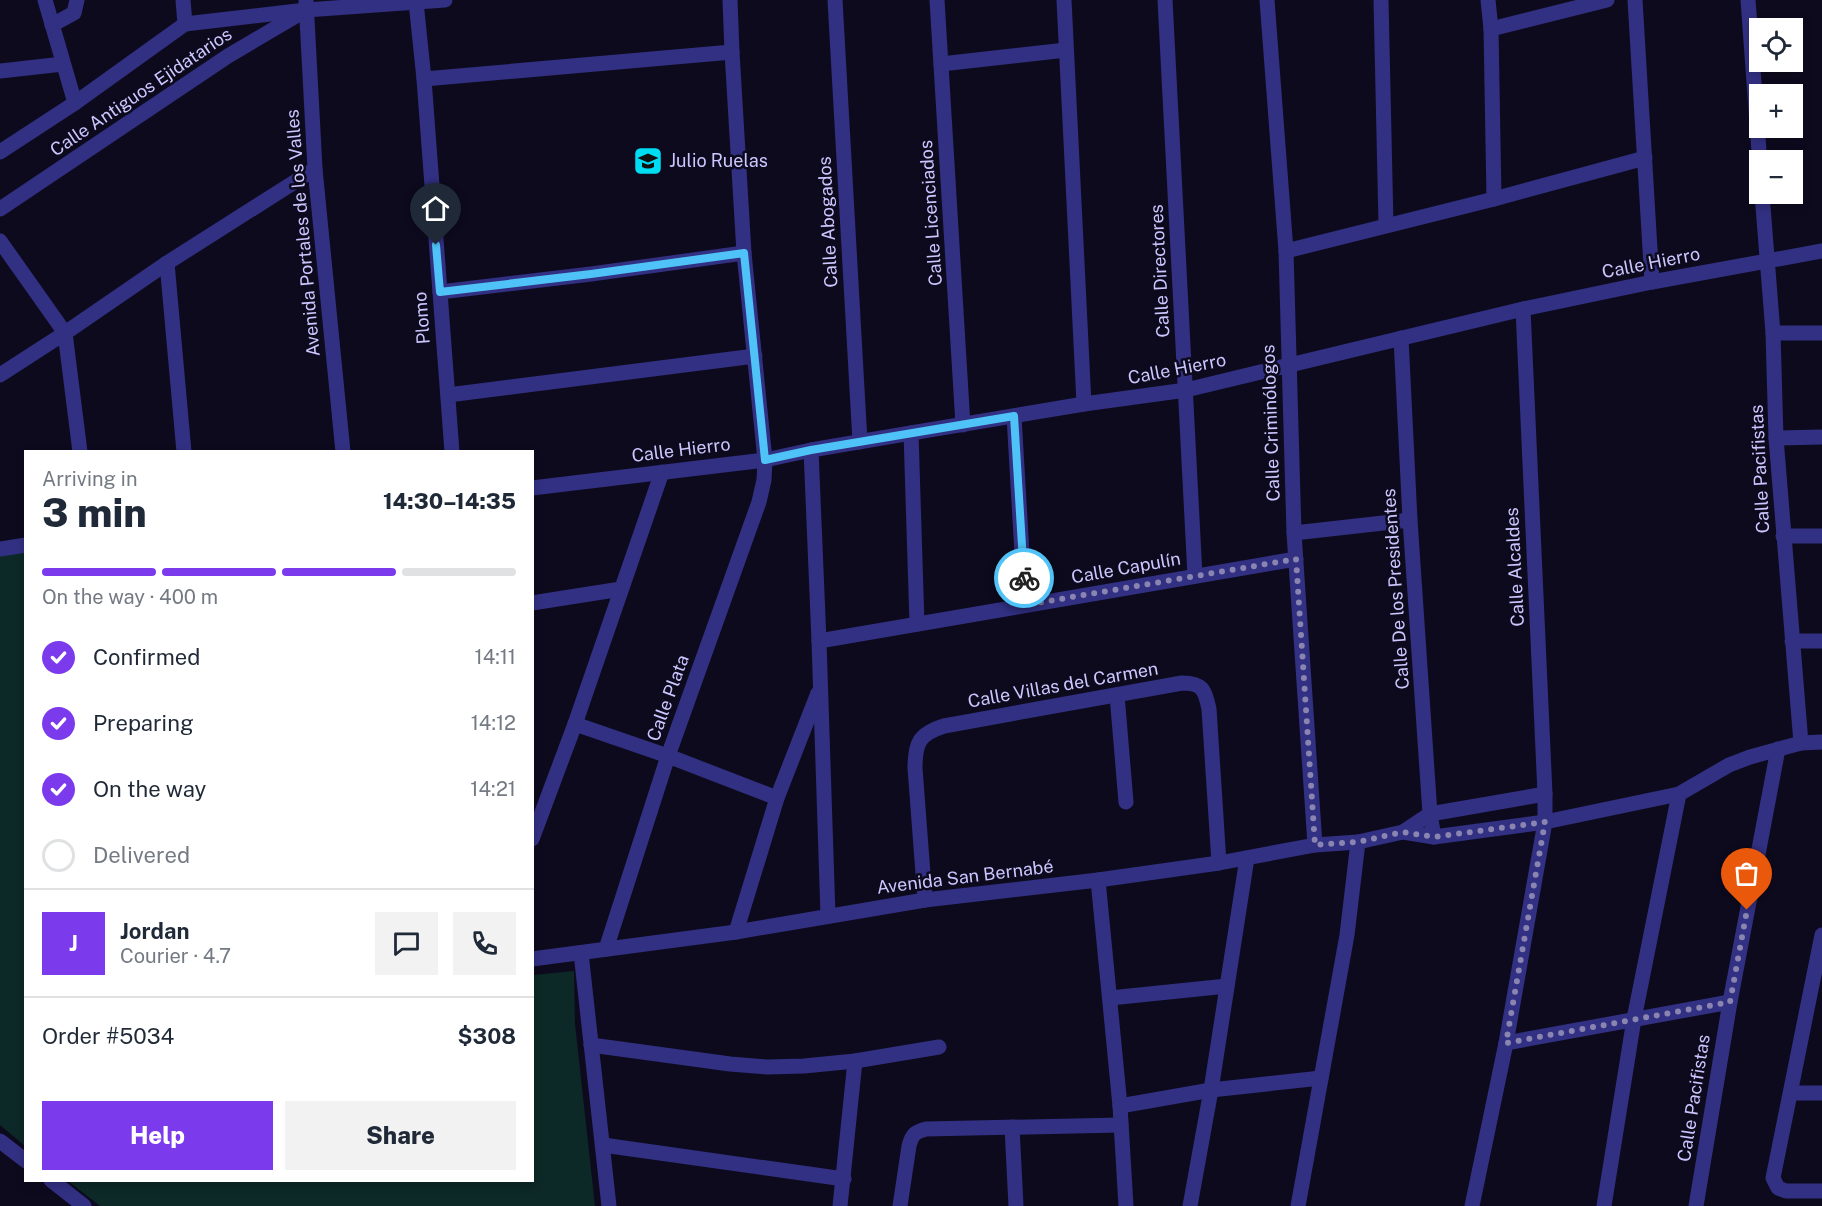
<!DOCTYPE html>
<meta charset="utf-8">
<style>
:root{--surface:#fff;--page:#f2f2f3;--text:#1f2937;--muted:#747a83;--line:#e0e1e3;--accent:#7c3aed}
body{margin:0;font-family:"Public Sans",sans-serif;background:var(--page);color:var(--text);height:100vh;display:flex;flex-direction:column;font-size:22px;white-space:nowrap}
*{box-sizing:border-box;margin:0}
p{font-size:20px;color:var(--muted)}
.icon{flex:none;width:33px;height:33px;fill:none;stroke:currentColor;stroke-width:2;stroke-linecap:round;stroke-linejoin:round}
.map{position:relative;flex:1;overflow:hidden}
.details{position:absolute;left:24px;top:450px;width:510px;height:732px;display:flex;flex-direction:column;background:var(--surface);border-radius:0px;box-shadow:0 3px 9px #0003}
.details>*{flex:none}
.controls{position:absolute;left:1749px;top:18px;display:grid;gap:12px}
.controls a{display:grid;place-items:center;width:54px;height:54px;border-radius:0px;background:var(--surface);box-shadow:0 3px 9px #0003;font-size:30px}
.pin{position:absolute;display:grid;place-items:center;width:51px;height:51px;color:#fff;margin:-62px -26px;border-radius:50% 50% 50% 0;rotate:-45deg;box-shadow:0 0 6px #0007}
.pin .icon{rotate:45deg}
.courier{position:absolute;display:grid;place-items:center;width:60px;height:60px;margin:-30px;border:4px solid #4fc3f7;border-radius:50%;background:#fff;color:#222;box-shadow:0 2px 8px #0007}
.overview em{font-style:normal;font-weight:800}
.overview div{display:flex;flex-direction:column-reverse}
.overview{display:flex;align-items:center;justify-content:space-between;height:102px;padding:0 18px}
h1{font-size:39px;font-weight:800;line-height:45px}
.bar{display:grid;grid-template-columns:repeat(4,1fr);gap:9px 6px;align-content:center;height:72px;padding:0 18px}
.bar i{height:8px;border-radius:4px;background:var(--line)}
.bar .on{background:var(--accent)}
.bar p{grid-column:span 4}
.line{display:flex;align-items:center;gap:15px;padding:0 18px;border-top:2px solid var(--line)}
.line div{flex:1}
.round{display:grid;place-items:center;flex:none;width:63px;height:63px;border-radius:0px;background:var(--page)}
ol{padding:0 18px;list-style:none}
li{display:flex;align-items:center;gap:18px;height:66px}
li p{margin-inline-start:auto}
li .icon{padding:6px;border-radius:50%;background:var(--accent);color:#fff;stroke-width:4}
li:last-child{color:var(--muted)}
li i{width:33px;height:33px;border:3px solid var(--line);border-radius:50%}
.cta{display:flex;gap:12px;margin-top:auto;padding:12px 18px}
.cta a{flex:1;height:69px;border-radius:0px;background:var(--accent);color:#fff;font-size:24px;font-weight:800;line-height:69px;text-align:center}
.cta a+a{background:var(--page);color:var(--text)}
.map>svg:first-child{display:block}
.green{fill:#0c2827}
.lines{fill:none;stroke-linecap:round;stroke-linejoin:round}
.minor{stroke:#323082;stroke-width:15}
.tertiary{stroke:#323082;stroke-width:15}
.done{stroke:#8984b0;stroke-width:6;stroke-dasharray:0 10.8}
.route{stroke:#4fc3f7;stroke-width:8}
.labels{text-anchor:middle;stroke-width:5;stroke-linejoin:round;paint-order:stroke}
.street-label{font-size:18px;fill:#ccc6ff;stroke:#0d0a1e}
.poi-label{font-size:18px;fill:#ccc6ff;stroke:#0d0a1e;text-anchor:start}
</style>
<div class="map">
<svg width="1822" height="1206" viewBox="0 0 1822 1206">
<rect width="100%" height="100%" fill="#0d0a1e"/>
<g class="green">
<polygon points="25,551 25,1146 0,1125 0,554"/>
<polygon points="574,971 575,1024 595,1206 100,1206 68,1181 532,1180 533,975"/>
</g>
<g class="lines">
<g class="minor">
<polyline points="45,0 75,103"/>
<polyline points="306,0 315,169 343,452"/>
<polyline points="835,0 860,442"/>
<polyline points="937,0 963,425"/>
<polyline points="1064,0 1084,404"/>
<polyline points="1165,0 1195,576"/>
<polyline points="1267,0 1286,251 1294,533 1315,845"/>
<polyline points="1381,0 1386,225"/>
<polyline points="1488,0 1491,29 1494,199"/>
<polyline points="1635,0 1652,282"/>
<polyline points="1748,0 1760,165"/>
<polyline points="416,2 424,79 452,452"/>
<polyline points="52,25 74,13 77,0"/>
<polyline points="1491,29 1607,0"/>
<polyline points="941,64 1066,50"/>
<polyline points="0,71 63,64"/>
<polyline points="424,79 732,52"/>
<polyline points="0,152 75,103 185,24"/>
<polyline points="1762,194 1773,333 1776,438 1801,743"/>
<polyline points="0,209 228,56 306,10"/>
<polyline points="0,241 65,333 80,452"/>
<polyline points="1286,251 1494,199 1645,158"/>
<polyline points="167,263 184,452"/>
<polyline points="440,292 591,274 744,253"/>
<polyline points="1773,333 1822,333"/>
<polyline points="1401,338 1410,520 1430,814 1434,837"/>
<polyline points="0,375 65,333 167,263 315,169"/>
<polyline points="448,395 755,356"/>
<polyline points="1014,416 1025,605"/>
<polyline points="911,433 917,624"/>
<polyline points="1776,438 1822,437"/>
<polyline points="811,450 819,641 828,916"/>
<polyline points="532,488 765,460 811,450 911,433 1084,404 1186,390 1523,309 1652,282 1822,251"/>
<polyline points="1294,533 1410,520"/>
<polyline points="1783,536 1822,536"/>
<polyline points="0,549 26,545"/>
<polyline points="532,603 621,589"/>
<polyline points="819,641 1296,559"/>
<polyline points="1792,641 1822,641"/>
<polyline points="1117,695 1126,802"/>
<polyline points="575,724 668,756 777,798"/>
<polyline points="1403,832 1434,837 1545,822 1679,794 1729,765 1750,757 1801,743 1822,742"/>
<polyline points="532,839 575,724 662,472"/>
<polyline points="1098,880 1120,1106 1126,1206"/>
<path d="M925,900L915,768C915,743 919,734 944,726L1182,683C1202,683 1205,689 1209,709L1219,863"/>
<polyline points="736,932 777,798 818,693"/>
<polyline points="1822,935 1773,1178 1778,1188 1786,1191 1822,1191"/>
<polyline points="606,949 668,756 759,502 764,480 765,460 744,253 732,52 730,0"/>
<polyline points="581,953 609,1206"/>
<polyline points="532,959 736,932 925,900 1098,880 1219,863 1315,845 1358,842 1403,832 1430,814 1545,794"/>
<polyline points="1110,998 1227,986"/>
<polyline points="1506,1043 1730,1002"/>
<polyline points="591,1045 730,1064 767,1067 804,1066 855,1061 939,1047"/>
<polyline points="1792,1093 1822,1093"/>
<polyline points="1120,1106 1211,1090 1321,1078"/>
<polyline points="1012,1127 1016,1206"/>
<polyline points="0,1141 26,1161"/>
<polyline points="603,1145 844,1179"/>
<polyline points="51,1180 84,1206"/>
<polyline points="840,1206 855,1061"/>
<path d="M900,1206L909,1146C912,1134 915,1132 926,1129L1121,1125"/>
<polyline points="1190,1206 1211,1090 1247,858"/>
<polyline points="1298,1206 1347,935 1358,842"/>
<polyline points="1472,1206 1506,1043 1545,822 1545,794 1523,309"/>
<polyline points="1604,1206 1634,1019 1679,794"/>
<polyline points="1696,1206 1730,1002 1778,749"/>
</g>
<polyline class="tertiary" points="183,0 185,24 306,10 445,0"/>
</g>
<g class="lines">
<polyline class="done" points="1024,578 1025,605 1296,559 1315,845 1358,842 1403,832 1434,837 1545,822 1506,1043 1730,1002 1747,910"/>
<polyline class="route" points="436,245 440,292 591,274 744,253 765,460 811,450 1014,416 1024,578"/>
</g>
<defs>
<g id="school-square" transform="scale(1.5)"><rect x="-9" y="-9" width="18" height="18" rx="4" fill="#00dcf1" stroke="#0d0a1e"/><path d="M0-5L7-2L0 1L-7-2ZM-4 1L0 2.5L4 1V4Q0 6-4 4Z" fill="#111"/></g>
</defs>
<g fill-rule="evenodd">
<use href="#school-square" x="648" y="161"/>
</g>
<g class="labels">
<g class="street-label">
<text transform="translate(141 92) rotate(-34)" y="6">Calle Antiguos Ejidatarios</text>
<text transform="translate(931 213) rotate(-94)" y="6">Calle Licenciados</text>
<text transform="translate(828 222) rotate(-93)" y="6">Calle Abogados</text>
<text transform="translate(303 233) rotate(-95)" y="6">Avenida Portales de los Valles</text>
<text transform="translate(1651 263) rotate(-11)" y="6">Calle Hierro</text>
<text transform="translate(1160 271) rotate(-93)" y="6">Calle Directores</text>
<text transform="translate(422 318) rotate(-94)" y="6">Plomo</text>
<text transform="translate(1177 369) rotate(-11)" y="6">Calle Hierro</text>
<text transform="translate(1271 423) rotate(-92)" y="6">Calle Criminólogos</text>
<text transform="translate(681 450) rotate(-7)" y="6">Calle Hierro</text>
<text transform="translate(1760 469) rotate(-93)" y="6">Calle Pacifistas</text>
<text transform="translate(1515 567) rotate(-93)" y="6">Calle Alcaldes</text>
<text transform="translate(1126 568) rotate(-10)" y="6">Calle Capulín</text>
<text transform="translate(1396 589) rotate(-94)" y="6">Calle De los Presidentes</text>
<text transform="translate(1063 685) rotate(-10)" y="6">Calle Villas del Carmen</text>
<text transform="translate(668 698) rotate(-70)" y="6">Calle Plata</text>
<text transform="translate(965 877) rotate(-7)" y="6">Avenida San Bernabé</text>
<text transform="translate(1694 1098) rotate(-81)" y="6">Calle Pacifistas</text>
</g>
<g class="poi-label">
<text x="669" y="167">Julio Ruelas</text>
</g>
</g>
</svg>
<div class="controls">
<a><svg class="icon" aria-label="locate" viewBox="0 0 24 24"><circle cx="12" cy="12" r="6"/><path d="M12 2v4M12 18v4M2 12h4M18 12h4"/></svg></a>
<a>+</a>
<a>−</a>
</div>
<div class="pin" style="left:1747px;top:910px;background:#ea580c"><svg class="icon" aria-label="bag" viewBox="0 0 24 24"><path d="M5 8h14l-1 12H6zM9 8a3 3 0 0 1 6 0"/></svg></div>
<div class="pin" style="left:436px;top:245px;background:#1f2937"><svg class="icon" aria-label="home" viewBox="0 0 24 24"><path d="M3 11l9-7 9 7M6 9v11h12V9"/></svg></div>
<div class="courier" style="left:1024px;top:578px"><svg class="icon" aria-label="bike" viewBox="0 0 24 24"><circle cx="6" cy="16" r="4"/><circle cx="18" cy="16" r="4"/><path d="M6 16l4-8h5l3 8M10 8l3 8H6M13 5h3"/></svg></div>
<section class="details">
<div class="overview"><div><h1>3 min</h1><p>Arriving in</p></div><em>14:30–14:35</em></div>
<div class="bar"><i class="on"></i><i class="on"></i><i class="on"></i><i></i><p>On the way · 400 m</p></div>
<ol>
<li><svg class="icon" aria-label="check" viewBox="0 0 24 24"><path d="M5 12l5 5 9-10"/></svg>Confirmed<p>14:11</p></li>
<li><svg class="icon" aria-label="check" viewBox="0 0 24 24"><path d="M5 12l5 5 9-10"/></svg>Preparing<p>14:12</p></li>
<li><svg class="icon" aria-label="check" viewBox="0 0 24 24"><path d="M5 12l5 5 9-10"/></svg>On the way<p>14:21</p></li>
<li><i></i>Delivered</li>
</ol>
<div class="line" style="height:108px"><b class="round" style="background:var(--accent);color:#fff">J</b><div><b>Jordan</b><p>Courier · 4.7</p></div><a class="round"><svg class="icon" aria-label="chat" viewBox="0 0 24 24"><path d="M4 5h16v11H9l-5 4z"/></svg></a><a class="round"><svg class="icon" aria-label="phone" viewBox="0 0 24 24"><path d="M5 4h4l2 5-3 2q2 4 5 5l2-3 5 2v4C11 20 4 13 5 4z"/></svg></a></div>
<div class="line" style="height:78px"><div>Order #5034</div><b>$308</b></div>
<div class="cta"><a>Help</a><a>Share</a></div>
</section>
</div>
